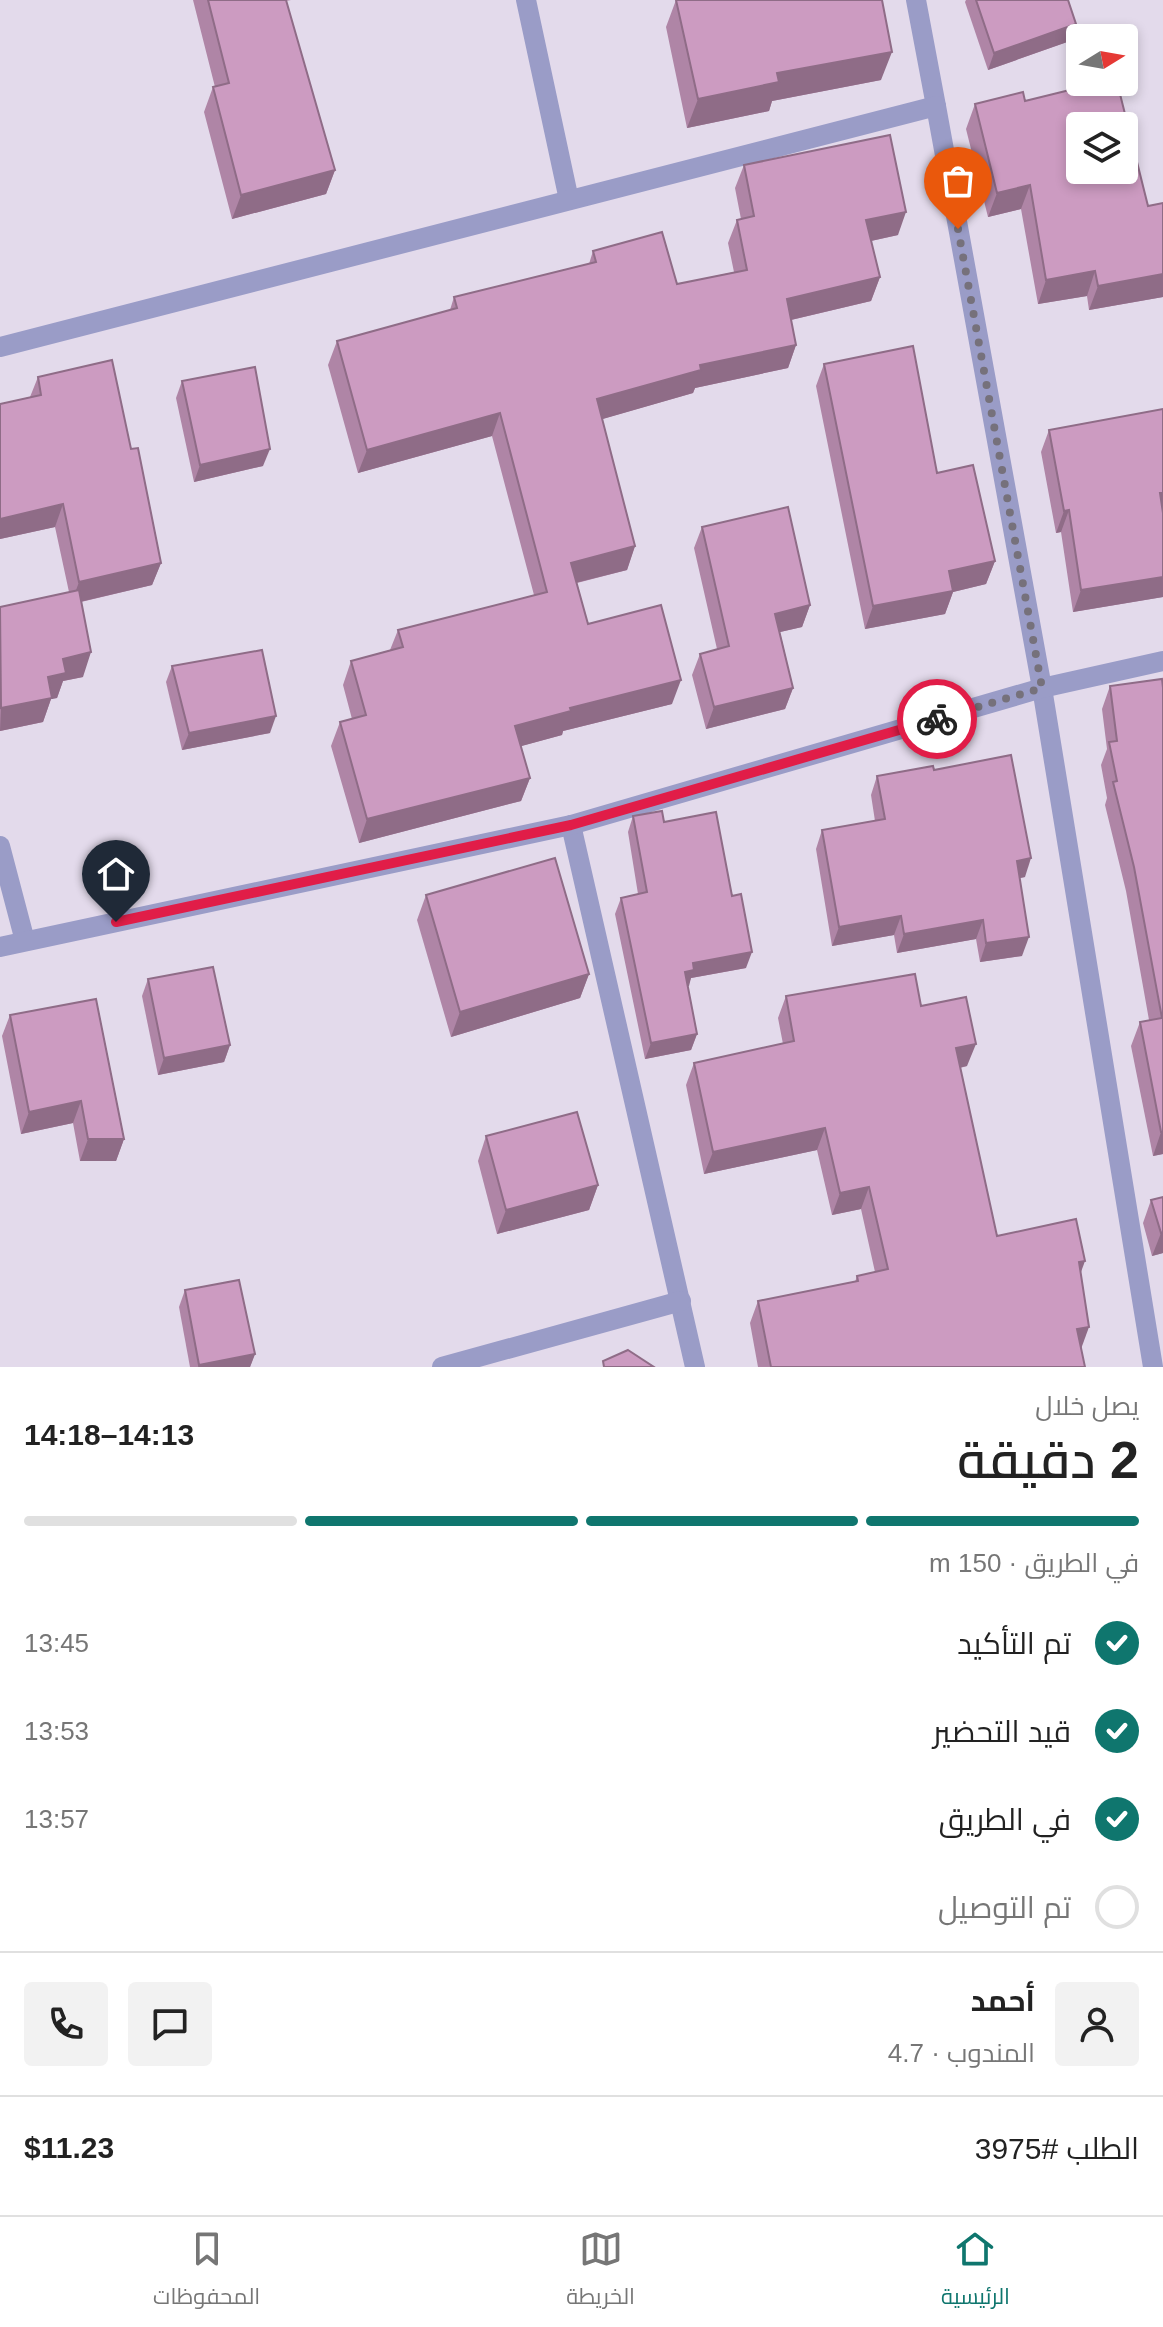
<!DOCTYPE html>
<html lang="ar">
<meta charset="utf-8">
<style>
:root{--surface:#fff;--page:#f2f2f2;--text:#222;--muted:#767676;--line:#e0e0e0;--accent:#0f766e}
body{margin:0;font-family:Helvetica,Cairo,sans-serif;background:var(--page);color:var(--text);direction:rtl;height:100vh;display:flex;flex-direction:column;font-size:30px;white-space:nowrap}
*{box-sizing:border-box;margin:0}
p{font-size:26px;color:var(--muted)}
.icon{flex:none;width:44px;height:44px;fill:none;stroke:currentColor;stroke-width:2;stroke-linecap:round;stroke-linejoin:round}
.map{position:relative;height:1367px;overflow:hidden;direction:ltr}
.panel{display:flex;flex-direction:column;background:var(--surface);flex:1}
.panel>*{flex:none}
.needle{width:52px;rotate:79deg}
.tools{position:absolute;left:1066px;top:24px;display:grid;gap:16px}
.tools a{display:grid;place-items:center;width:72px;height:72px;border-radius:8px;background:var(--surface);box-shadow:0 4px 12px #0003;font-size:40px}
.pin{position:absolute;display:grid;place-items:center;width:68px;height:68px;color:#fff;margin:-82px -34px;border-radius:50% 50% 50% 0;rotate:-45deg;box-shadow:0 0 8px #0007}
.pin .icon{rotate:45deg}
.courier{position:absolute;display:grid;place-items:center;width:80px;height:80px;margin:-40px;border:6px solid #e11d48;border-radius:50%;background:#fff;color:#222;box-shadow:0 2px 10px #0007}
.headline em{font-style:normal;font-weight:600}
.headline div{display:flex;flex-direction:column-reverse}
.headline{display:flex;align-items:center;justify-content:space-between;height:136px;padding:0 24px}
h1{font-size:52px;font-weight:600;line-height:60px}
.bar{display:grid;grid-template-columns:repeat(4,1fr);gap:12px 8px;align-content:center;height:96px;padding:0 24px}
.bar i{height:10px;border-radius:6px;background:var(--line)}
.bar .active{background:var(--accent)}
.bar p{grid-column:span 4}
.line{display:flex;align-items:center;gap:20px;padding:0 24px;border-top:2px solid var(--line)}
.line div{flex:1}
.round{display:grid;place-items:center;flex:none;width:84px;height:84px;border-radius:8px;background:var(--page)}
ol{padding:0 24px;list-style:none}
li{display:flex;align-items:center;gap:24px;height:88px}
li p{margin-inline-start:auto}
li .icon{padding:8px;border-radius:50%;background:var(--accent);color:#fff;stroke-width:4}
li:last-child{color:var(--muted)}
li i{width:44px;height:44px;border:4px solid var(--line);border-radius:50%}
.dock{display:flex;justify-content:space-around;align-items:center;height:112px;border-top:2px solid var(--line);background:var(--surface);font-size:22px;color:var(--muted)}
.dock a{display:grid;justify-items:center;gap:4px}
.dock .active{color:var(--accent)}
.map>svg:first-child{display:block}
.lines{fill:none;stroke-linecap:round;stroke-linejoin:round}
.minor{stroke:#9a9cc7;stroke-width:20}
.tertiary{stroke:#9a9cc7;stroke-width:20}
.wall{fill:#af85a6}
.shaded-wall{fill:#8f6c87}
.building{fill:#cc9bc1;stroke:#8f6c87;stroke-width:2;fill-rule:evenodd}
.done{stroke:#76717b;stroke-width:8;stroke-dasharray:0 14.4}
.route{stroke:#e11d48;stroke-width:10}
</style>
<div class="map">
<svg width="1163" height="1367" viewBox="0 0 1163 1367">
<rect width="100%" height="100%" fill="#e3daeb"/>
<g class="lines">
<g class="minor">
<polyline points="526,0 569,200"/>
<polyline points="916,0 936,106"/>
<polyline points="0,347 936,106 1042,688 1153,1367"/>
<polyline points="571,825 695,1367"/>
<polyline points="0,846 25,941"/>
<polyline points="442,1367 681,1301"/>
</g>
<polyline class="tertiary" points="0,947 571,825 1042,688 1163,661"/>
</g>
<g class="wall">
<polygon points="193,0 291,0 286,1 335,170 326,194 232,219 204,112 213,87 215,87"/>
<polygon points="676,0 882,0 881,80 772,101 769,111 687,128 666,27"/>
<polygon points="966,0 1068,0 1070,41 988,70 965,2"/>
<polygon points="1080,82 1117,82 1148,206 1163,203 1163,297 1089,310 1087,296 1038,304 1021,209 988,217 966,129 975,104 1025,101 1078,88"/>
<polygon points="744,165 898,235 871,241 880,277 871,301 791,320 796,345 788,368 695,388 693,393 602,419 635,546 627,570 577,583 588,624 672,704 563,731 562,735 521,746 530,778 521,801 359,843 331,746 340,722 352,719 343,685 351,661 390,650 398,630 534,595 492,436 358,473 328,365 337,341 450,310 454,297 589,264 593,251 677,284 734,272 728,243 737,220 741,219 735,188"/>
<polygon points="824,364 937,473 995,561 986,584 953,592 945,614 865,629 816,386"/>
<polygon points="38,377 131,449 161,563 152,585 81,602 83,677 63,681 57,698 51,699 43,722 0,731 0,607 69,592 55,527 0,539 0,404 30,397"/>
<polygon points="182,381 263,466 194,482 176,398"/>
<polygon points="1163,409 1163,597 1073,612 1061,532 1056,533 1041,452 1049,430"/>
<polygon points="702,527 810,605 802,627 780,632 793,688 785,709 706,729 692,675 700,654 717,649 694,548"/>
<polygon points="172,666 270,733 182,750 166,682"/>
<polygon points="1110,686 1163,688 1163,1154 1153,1156 1131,1046 1140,1022 1149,1020 1126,891 1105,805 1107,798 1101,765 1107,749 1102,709"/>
<polygon points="934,770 1025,877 1020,878 1022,956 980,962 976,939 897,953 894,935 832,946 816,849 822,830 875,821 871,795 877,776"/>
<polygon points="633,816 664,822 746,968 691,978 688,986 697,1034 691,1050 645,1059 615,914 621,898 638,894 628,832"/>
<polygon points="426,895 589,974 580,998 451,1037 417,920"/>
<polygon points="148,979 230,1045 224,1062 158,1075 142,996"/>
<polygon points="786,996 921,1006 967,1066 960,1068 997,1236 1080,1273 1081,1349 1085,1367 758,1367 750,1323 758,1301 855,1282 857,1276 875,1272 861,1209 832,1215 817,1150 704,1174 686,1085 694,1063 783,1044 778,1018"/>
<polygon points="10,1015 124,1139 116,1161 80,1161 73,1123 21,1134 2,1036"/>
<polygon points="486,1136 598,1185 589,1210 497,1234 478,1161"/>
<polygon points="1163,1197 1163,1253 1152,1256 1143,1223 1151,1200"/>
<polygon points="185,1290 255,1354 250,1367 190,1367 179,1307"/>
</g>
<g class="shaded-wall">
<polygon points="1076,24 1070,41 988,70 994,53"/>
<polygon points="892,52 881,80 772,101 769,111 687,128 698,99 777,73"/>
<polygon points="335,170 326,194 232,219 241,195"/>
<polygon points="1030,185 1021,209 988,217 997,193"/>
<polygon points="906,212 898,235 857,244 866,220"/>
<polygon points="1095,271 1087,296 1038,304 1046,280"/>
<polygon points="1163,274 1163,297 1089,310 1098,286"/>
<polygon points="880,277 871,301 778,323 787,299"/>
<polygon points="796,345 788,368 695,388 693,393 589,423 597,399 700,365"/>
<polygon points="500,413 492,436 358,473 367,450"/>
<polygon points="270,449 263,466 194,482 200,465"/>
<polygon points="1160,493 1163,493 1163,513"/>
<polygon points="63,504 55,527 0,539 0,519"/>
<polygon points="1069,510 1061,532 1056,533 1064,511"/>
<polygon points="635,546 627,570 563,586 571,563"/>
<polygon points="995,561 986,584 953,592 945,614 865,629 873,606 949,571"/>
<polygon points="161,563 152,585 71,604 79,582"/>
<polygon points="1163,577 1163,597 1073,612 1081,590"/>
<polygon points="810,605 802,627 767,635 775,614"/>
<polygon points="91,652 83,677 63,681 57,698 51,699 43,722 0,731 1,708 48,677 63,659"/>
<polygon points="681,680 672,704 563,731 562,735 507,750 515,726 570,708"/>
<polygon points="793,688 785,709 706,729 714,707"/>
<polygon points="276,716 270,733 182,750 189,733"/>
<polygon points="530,778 521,801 359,843 367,819"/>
<polygon points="1031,858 1025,877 1010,880 1017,861"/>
<polygon points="901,916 894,935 832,946 839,927"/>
<polygon points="983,920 976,939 897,953 904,934"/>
<polygon points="1029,937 1022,956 980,962 986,943"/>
<polygon points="752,952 746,968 691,978 689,986 679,988 685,972 693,963"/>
<polygon points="589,974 580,998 451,1037 460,1012"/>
<polygon points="697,1034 691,1050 645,1059 651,1043"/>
<polygon points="976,1044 967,1066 948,1070 956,1048"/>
<polygon points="230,1045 224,1062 158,1075 164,1058"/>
<polygon points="81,1101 73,1123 21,1134 29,1112"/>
<polygon points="825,1128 817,1150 704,1174 713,1152"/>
<polygon points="1161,1132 1163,1132 1163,1154 1153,1156"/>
<polygon points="88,1139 124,1139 116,1161 80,1161"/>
<polygon points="598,1185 589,1210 497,1234 506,1210"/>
<polygon points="869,1187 861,1209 832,1215 840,1193"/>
<polygon points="1163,1232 1163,1253 1152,1256 1161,1233"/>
<polygon points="1085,1261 1077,1283 1079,1262"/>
<polygon points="1089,1327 1081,1349 1077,1329"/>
<polygon points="255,1354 250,1367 198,1367 199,1365"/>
</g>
<g class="building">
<polygon points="208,0 286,0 335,170 241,195 213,87 229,83"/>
<polygon points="676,0 882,0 892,52 777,73 779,82 698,99"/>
<polygon points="976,0 1068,0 1076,24 994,53"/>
<path d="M1085,82H1117L1148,206L1163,203V274L1098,286L1095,271L1046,280L1030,185L997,193L975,104L1023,92L1025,101L1086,86ZM1080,126H1124V170H1080Z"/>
<polygon points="890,135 906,212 866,220 880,277 787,299 796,345 700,365 701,370 597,399 635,546 571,563 588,624 661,605 681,680 570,708 571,711 515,726 530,778 367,819 340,722 366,715 351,661 403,647 398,630 547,592 500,413 367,450 337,341 457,308 454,297 596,262 593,251 662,232 677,284 747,270 737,220 754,216 744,165"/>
<polygon points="913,346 937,473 973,465 995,561 949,571 953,591 873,606 824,364"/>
<polygon points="112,360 131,449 138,448 161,563 79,582 63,504 0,519 0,404 41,395 38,377"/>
<polygon points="255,367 270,449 200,465 182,381"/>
<polygon points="1163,409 1163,493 1160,493 1163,513 1163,577 1081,590 1069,510 1064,511 1049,430"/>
<polygon points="788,507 810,605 775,614 793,688 714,707 700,654 729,646 702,527"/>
<polygon points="79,590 91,652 63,659 66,673 48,677 52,698 1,708 0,607"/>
<polygon points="262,650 276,716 189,733 172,666"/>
<polygon points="1162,679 1163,688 1163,1132 1161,1132 1140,1022 1162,1018 1134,867 1113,782 1117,781 1109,742 1117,741 1110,686"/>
<polygon points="1011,755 1031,858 1017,861 1029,937 986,943 983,920 904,934 901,916 839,927 822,830 885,819 877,776 933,766 934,770"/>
<polygon points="662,811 664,822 716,812 732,896 741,894 752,952 693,963 694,970 685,972 697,1034 651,1043 621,898 647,892 633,816"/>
<polygon points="555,858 589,974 460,1012 426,895"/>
<polygon points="213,967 230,1045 164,1058 148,979"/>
<polygon points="915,974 921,1006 966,997 976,1044 956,1048 997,1236 1076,1219 1085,1261 1079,1262 1089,1327 1077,1329 1085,1367 771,1367 758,1301 858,1281 857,1276 888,1269 869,1187 840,1193 825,1128 713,1152 694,1063 794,1041 786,996"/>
<polygon points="96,999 124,1139 88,1139 81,1101 29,1112 10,1015"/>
<polygon points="577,1112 598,1185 506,1210 486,1136"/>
<polygon points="1163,1197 1163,1232 1161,1233 1151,1200"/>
<polygon points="239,1280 255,1354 199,1365 185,1290"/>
<polygon points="628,1350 654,1367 604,1367 603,1361"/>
</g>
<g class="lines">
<polyline class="done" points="937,719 1042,688 958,229"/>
<polyline class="route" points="116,922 571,825 937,719"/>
</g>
</svg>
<div class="tools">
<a><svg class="needle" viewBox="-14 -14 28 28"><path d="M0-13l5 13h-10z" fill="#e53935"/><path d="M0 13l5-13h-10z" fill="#767676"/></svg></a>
<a><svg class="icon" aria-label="layers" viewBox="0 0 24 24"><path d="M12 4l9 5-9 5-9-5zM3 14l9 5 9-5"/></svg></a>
</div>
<div class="pin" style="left:958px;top:229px;background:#ea580c"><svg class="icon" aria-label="bag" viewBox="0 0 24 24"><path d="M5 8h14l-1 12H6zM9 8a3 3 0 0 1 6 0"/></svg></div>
<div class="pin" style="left:116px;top:922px;background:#1f2937"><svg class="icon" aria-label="home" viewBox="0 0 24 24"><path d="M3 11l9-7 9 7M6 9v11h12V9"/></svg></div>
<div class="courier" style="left:937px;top:719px"><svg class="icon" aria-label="bike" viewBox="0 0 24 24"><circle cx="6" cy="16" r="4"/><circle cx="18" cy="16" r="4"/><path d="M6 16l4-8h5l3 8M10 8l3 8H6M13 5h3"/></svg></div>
</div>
<section class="panel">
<div class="headline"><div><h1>2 دقيقة</h1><p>يصل خلال</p></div><em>14:13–14:18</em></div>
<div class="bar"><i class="active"></i><i class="active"></i><i class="active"></i><i></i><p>في الطريق · 150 m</p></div>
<ol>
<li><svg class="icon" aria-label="check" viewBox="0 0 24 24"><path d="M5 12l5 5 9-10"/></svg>تم التأكيد<p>13:45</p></li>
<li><svg class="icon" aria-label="check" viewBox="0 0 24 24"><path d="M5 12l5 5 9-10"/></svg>قيد التحضير<p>13:53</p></li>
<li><svg class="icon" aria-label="check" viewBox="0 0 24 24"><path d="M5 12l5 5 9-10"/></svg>في الطريق<p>13:57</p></li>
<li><i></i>تم التوصيل</li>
</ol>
<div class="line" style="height:144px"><a class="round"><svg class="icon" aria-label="person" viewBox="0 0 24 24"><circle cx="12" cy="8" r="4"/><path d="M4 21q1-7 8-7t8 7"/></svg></a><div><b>أحمد</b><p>المندوب · 4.7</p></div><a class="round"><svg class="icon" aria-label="chat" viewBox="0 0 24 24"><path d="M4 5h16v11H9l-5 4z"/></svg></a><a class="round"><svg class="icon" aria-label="phone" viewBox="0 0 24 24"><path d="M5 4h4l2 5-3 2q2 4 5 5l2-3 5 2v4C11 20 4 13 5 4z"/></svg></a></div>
<div class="line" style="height:104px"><div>الطلب #3975</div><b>$11.23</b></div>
</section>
<nav class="dock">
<a class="active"><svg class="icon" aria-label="home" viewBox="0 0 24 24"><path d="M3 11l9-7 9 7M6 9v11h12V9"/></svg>الرئيسية</a>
<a><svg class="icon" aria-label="map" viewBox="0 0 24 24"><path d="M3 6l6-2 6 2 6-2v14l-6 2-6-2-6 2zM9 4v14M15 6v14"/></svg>الخريطة</a>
<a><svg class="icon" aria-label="saved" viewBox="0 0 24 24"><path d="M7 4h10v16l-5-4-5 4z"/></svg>المحفوظات</a>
</nav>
